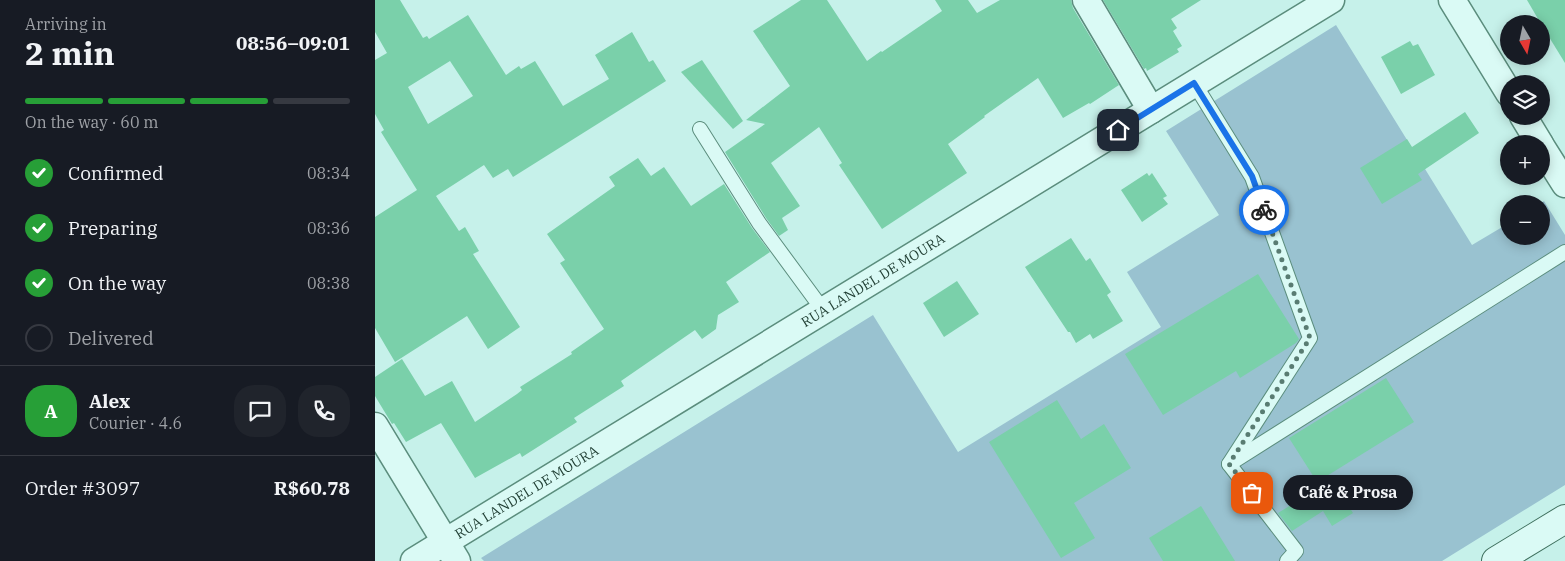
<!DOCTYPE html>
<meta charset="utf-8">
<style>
:root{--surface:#171b24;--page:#20242c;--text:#f1f3f6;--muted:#9ea1a6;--line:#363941;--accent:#279f37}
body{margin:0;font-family:"IBM Plex Serif",serif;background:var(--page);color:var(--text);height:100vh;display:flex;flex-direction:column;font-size:19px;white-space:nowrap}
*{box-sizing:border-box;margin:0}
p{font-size:16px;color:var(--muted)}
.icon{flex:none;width:28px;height:28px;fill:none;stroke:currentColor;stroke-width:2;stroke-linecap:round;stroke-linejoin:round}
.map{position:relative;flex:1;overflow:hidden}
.sheet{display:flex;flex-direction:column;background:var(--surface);width:375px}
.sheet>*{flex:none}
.needle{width:32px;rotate:171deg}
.tools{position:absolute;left:1125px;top:15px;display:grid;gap:10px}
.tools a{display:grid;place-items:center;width:50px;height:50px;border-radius:50%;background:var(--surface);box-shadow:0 2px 12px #0003;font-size:25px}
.pin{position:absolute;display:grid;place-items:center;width:42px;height:42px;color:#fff;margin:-21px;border-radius:10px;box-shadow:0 2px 8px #0006}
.courier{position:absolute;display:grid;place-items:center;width:50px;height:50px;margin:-25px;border:4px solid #1a73e8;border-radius:50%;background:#fff;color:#222;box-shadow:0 1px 6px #0007}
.bubble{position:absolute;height:35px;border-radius:18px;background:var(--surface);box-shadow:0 2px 12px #0003;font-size:16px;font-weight:700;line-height:35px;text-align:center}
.head em{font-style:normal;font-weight:700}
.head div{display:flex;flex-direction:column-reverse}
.head{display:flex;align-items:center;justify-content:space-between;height:85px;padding:0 25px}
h1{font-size:32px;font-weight:700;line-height:38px}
.bar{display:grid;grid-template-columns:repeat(4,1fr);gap:8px 5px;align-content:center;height:60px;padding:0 25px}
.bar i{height:6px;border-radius:4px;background:var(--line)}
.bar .active{background:var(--accent)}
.bar p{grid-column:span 4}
.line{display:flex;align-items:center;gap:12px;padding:0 25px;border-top:1px solid var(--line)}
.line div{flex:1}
.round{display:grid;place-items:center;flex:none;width:52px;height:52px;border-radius:20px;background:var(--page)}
ol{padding:0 25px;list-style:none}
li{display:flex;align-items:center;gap:15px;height:55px}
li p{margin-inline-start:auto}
li .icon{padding:5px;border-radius:50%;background:var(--accent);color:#fff;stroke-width:4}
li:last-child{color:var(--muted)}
li i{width:28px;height:28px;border:2px solid var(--line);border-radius:50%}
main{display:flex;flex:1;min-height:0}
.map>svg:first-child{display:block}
.green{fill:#99c2d0}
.building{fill:#7ad0aa;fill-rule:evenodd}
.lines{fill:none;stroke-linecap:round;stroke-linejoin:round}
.lane-casing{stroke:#5b8d7d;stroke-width:16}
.street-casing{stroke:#5b8d7d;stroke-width:29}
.secondary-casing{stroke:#3e6f5d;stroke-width:30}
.lane{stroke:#dafaf5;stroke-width:14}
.street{stroke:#dafaf5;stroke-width:26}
.secondary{stroke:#dafaf5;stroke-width:28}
.done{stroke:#597c72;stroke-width:5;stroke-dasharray:0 9}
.route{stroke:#1a73e8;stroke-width:6}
.labels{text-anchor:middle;stroke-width:5;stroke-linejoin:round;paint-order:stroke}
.street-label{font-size:14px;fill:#1f3d32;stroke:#d6f7f2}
</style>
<main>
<section class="sheet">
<div class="head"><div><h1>2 min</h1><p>Arriving in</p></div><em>08:56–09:01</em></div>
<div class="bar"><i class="active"></i><i class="active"></i><i class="active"></i><i></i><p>On the way · 60 m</p></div>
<ol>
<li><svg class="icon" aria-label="check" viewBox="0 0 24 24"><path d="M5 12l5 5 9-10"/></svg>Confirmed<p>08:34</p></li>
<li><svg class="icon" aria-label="check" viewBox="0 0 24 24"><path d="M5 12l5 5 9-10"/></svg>Preparing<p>08:36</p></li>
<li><svg class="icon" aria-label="check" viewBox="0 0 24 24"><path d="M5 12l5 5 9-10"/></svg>On the way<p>08:38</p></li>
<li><i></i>Delivered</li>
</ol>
<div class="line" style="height:90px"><b class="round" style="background:var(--accent);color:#fff">A</b><div><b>Alex</b><p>Courier · 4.6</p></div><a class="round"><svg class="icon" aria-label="chat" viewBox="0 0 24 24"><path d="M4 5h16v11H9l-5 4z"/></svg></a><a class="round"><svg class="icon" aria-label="phone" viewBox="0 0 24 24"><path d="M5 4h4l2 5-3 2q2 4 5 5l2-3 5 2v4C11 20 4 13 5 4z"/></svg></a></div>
<div class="line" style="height:65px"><div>Order #3097</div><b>R$60.78</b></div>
</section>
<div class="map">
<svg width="1190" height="561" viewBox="0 0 1190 561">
<rect width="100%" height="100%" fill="#c6f1ea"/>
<polygon class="green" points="961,25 1097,245 1134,223 1134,236 1166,236 1166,204 1165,204 1169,201 1190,235 1190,485 1067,561 109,561 106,558 498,315 583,452 786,327 752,272 844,215 791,131"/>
<g class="building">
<path d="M0,0H25L48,38L52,36L54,39L93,15L131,75L144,66L146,69L160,61L188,106L234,79L220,55L257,32L274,62L278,60L291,81L138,177L133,169L118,178L109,165L61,196L84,231L90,227L104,251L98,254L145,327L113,349L92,316L20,362L0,328V217L42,190L6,132L9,130L0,114V60L12,53L0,32ZM75,61L98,96L53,124L33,87Z"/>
<polygon points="426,0 452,0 492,61 506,51 507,52 567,11 560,0 593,0 602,13 625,0 696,0 698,8 744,85 715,104 714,103 688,118 663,78 609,116 610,117 573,144 592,173 507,229 464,165 467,163 444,127 396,163 425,206 407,218 413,230 404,236 391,218 350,152 390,124 371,120 415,86 378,31"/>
<polygon points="728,0 826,0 796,19 802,28 798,31 807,46 802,49 804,52 772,71 771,68 769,69"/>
<polygon points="1152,0 1190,0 1190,63 1166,24"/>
<polygon points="1035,41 1038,46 1043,44 1060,75 1026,94 1006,57"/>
<polygon points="327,60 368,121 358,129 306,72"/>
<polygon points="1090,112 1104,133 1043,174 1047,180 1007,204 985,168 1032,139 1037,147"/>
<polygon points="263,158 276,176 289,167 316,206 349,184 377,228 395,252 351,282 364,302 343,315 341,329 327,339 320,330 246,381 249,386 199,418 202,422 147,457 145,453 100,478 66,423 31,442 19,423 17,424 0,396 0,377 27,359 50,396 77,381 100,422 142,394 147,390 145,387 197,354 196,352 229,329 185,263 190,260 172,234 240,186 234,177"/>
<polygon points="772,173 774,176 777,173 792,196 788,198 793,204 767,222 746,190"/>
<polygon points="696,238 711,261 715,258 736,292 732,295 748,321 718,339 715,334 701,343 695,332 693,332 650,267"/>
<polygon points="883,274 924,339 921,343 865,378 861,371 788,415 750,354"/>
<polygon points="582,281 604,314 569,337 548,303"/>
<polygon points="1011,378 1039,422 942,482 914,438"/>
<polygon points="682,400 706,439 729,424 756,468 699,503 720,538 686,558 614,442"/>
<polygon points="957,480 978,513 957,526 948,511 917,531 903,513"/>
<polygon points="826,506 860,561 788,561 774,538"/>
</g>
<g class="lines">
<g class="lane-casing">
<g id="lane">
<polyline points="819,83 877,177 935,338 854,464"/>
<polyline points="325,129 384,223 448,310"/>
<polyline points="859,461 1190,252"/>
<polyline points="854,464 921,551 912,561"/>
</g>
</g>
<g class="street-casing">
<g id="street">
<polyline points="711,0 776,110"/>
<polyline points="1077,0 1134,93"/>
<polyline points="1148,116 1165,144"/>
<polyline points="1166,146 1190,184"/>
<polyline points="0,426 82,561"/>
<path id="s1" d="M39,561L956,0"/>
</g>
</g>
<g class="secondary-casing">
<polyline id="secondary" points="1121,561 1190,519"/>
</g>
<use href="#lane" class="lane"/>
<use href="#street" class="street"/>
<use href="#secondary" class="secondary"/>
</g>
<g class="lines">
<polyline class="done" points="877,493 854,464 935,338 889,210"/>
<polyline class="route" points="743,130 819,83 877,176 889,210"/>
</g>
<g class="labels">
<g class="street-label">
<text dy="5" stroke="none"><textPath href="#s1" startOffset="538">RUA LANDEL DE MOURA</textPath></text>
<text dy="5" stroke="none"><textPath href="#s1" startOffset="132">RUA LANDEL DE MOURA</textPath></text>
</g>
</g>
</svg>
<div class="tools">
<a><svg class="needle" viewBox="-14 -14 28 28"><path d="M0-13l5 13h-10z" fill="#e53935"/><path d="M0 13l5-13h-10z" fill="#9ea1a6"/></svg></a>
<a><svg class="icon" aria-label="layers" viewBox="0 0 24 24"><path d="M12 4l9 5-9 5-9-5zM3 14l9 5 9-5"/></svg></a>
<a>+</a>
<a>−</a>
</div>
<div class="pin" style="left:877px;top:493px;background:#ea580c"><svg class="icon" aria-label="bag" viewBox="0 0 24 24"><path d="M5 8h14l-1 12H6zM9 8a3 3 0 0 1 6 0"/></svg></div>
<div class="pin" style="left:743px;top:130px;background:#1f2937"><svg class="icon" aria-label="home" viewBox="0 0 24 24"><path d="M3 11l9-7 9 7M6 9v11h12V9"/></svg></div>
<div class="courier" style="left:889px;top:210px"><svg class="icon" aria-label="bike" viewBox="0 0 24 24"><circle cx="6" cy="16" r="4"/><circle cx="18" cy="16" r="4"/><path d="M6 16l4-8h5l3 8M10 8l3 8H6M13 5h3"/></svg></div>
<div class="bubble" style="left:908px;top:475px;width:130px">Café &amp; Prosa</div>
</div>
</main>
